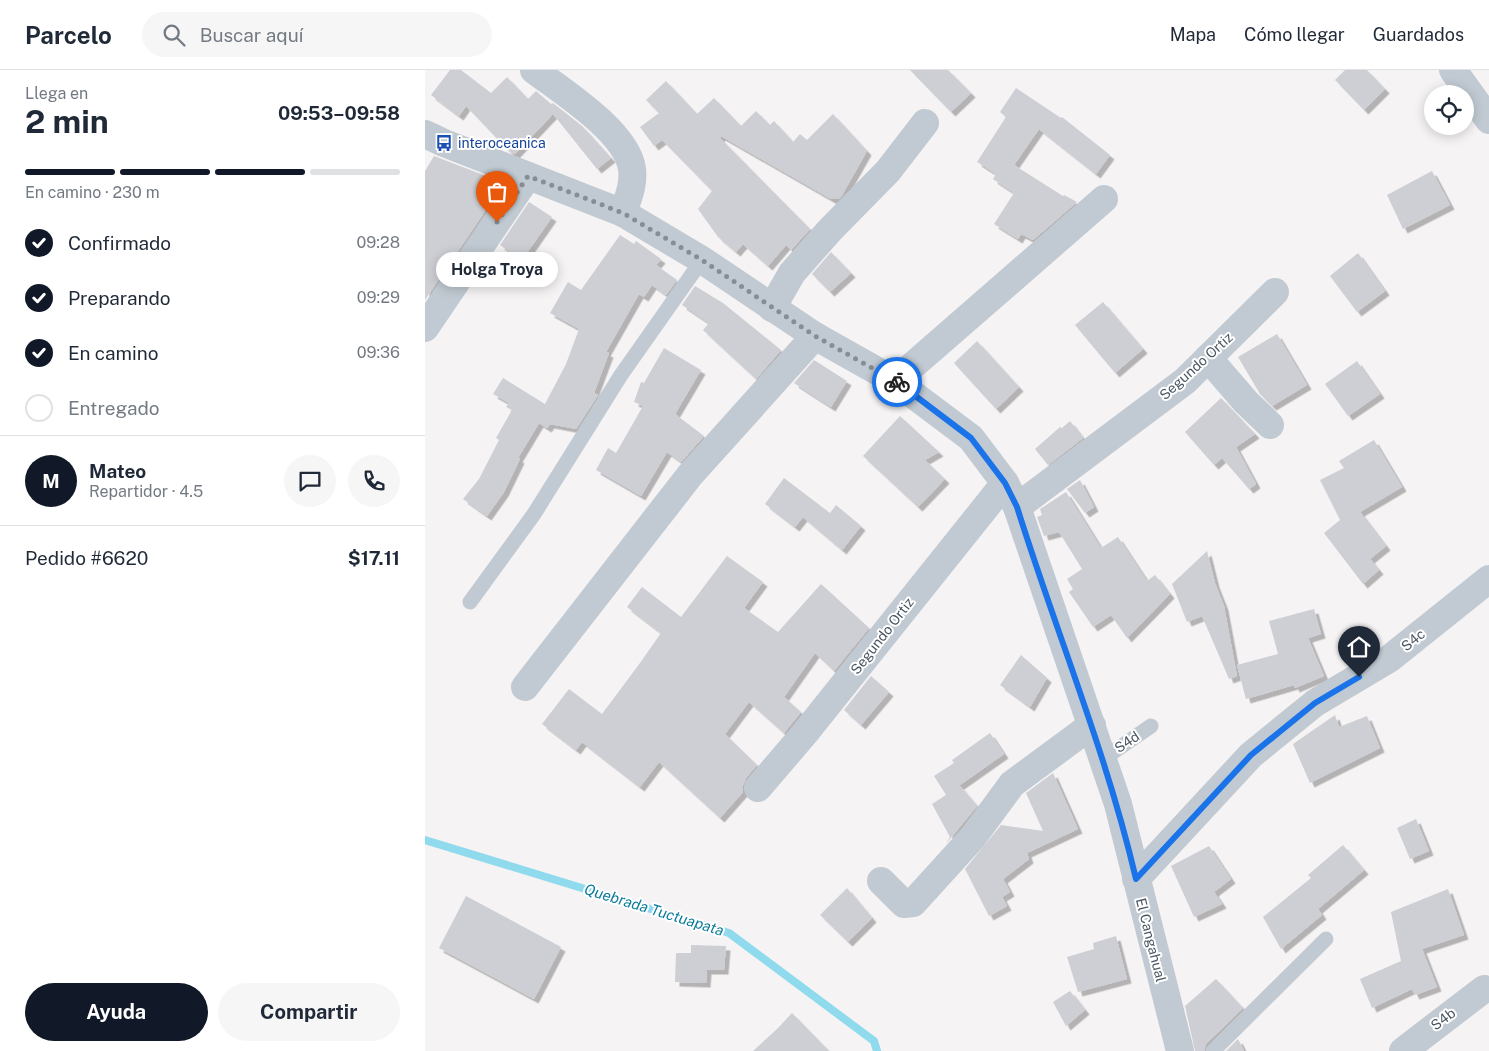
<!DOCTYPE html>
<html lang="es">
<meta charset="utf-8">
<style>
:root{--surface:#fff;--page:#f6f6f7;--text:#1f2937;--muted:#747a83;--line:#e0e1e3;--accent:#111827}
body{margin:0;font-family:"Public Sans",sans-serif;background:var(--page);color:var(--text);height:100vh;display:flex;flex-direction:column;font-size:19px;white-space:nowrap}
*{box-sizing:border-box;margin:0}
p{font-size:16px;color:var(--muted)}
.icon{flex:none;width:28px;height:28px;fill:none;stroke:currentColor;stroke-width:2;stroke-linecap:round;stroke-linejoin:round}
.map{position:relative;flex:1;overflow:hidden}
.side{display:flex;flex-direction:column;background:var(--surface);width:425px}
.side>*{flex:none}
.controls{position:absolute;left:999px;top:15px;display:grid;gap:10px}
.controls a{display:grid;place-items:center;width:50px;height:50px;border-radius:50%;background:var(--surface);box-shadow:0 2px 12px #0003;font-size:25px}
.pin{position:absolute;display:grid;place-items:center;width:42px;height:42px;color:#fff;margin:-51px -21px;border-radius:50% 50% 50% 0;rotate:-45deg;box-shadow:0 0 5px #0007}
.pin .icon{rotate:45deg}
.courier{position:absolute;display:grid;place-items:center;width:50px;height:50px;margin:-25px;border:4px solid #1a73e8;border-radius:50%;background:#fff;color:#222;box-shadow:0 1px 6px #0007}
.bubble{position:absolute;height:35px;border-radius:18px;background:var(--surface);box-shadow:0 2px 12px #0003;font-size:16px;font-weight:700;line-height:35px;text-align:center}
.summary em{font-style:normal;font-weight:700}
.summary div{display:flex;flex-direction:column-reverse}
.summary{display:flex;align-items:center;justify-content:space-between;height:85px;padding:0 25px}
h1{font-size:32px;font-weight:700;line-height:38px}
.bar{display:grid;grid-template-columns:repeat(4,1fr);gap:8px 5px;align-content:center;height:60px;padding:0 25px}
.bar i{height:6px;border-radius:4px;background:var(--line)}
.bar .selected{background:var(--accent)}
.bar p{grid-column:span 4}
.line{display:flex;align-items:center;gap:12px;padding:0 25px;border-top:1px solid var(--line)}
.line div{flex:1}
.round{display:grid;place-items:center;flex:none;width:52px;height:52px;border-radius:26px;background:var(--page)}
ol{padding:0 25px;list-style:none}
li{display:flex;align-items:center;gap:15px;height:55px}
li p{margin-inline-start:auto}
li .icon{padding:5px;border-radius:50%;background:var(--accent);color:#fff;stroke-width:4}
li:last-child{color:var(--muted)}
li i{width:28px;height:28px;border:2px solid var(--line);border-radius:50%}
.primary-button{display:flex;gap:10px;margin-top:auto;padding:10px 25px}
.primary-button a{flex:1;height:58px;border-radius:30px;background:var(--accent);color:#fff;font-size:20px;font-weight:700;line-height:58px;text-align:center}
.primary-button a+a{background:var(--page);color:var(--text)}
header{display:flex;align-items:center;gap:30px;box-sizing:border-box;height:70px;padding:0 25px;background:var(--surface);border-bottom:1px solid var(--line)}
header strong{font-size:24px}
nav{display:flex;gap:28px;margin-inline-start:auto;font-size:18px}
.search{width:350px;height:45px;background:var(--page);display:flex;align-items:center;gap:12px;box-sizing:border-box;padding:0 18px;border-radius:28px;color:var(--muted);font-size:19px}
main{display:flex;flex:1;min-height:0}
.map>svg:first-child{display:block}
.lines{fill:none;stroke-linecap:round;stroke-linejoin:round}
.stream{stroke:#90daee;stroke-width:8}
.building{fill:#cdcfd5;filter:url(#shadow)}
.lane{stroke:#c1cad2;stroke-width:15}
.street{stroke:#c1cad2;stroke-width:28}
.done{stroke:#868d94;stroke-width:5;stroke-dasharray:0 9}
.route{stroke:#1a73e8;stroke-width:6}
.labels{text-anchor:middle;stroke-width:4;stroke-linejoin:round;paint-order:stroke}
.transit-label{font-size:14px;fill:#164399;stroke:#fff;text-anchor:start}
.street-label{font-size:14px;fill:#4a5661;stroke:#fff}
.water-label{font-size:15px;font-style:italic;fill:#0c7c9b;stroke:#fff}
</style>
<header>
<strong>Parcelo</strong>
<div class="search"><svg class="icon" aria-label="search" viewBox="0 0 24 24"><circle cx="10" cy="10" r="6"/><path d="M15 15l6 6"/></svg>Buscar aquí</div>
<nav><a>Mapa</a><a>Cómo llegar</a><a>Guardados</a></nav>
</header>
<main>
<section class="side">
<div class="summary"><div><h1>2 min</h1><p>Llega en</p></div><em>09:53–09:58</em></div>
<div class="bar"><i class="selected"></i><i class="selected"></i><i class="selected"></i><i></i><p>En camino · 230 m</p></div>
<ol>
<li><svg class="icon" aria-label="check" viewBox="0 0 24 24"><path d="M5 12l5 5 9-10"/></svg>Confirmado<p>09:28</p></li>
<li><svg class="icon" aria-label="check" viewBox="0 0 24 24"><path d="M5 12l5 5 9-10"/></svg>Preparando<p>09:29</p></li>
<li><svg class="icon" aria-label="check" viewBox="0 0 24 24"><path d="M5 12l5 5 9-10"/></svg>En camino<p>09:36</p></li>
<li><i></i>Entregado</li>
</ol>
<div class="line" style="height:90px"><b class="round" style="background:var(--accent);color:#fff">M</b><div><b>Mateo</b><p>Repartidor · 4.5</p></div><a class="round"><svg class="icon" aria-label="chat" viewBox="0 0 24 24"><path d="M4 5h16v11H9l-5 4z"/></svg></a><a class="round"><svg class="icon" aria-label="phone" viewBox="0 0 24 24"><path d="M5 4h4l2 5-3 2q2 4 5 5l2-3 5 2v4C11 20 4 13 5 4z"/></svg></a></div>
<div class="line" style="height:65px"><div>Pedido #6620</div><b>$17.11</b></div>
<div class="primary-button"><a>Ayuda</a><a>Compartir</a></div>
</section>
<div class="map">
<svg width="1064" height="981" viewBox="0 0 1064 981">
<defs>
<filter id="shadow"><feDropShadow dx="4.5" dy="4.5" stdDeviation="0" flood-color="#0004"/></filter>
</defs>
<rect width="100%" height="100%" fill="#f5f3f3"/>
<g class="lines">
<polyline class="stream" points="0,770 304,863 449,971 452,981"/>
</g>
<g class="building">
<polygon points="25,0 36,0 66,23 82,7 103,29 111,21 126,34 128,33 157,56 186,88 172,99 128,44 90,84 85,82 41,36 34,46 6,25"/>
<polygon points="485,0 523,0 546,23 526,42"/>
<polygon points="920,0 942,0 960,19 939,40 910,10"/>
<polygon points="241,11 272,44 289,28 316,56 331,41 345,55 349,51 368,72 375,64 382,70 408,44 442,81 416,127 413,129 406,129 296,66 295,68 385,159 366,180 361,175 343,196 318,174 311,182 293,167 273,139 287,121 237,70 229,76 215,57 234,43 221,30"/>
<polygon points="591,18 636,48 637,47 685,85 671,104 614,59 589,95 638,126 639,125 652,132 608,170 596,164 593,169 569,154 589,123 568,109 571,104 552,92 581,47 575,42"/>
<polygon points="9,86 61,106 77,116 0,230 0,101"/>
<polygon points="1007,101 1025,135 978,159 962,125"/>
<polygon points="104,132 127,147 97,190 75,175"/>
<polygon points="195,165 209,174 211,171 236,189 231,195 252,210 241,225 227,215 219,227 214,224 181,282 184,283 169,323 173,325 151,359 125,354 122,358 114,353 93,388 95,389 79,422 62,446 38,429 54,409 74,370 71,368 87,340 81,337 84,333 68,324 78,308 120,334 141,294 154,259 125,243 143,212 156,220"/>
<polygon points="406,182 426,203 405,222 387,204"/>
<polygon points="933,183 960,221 932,242 905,206"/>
<polygon points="270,216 298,233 356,280 331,309 278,260 284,253 257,235"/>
<polygon points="678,232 718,279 690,303 650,255"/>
<polygon points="852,264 882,315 847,336 835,324 813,287"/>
<polygon points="552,271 594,317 571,339 529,293"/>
<polygon points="239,278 276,300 250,344 279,366 256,392 242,382 216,426 171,400 183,378 191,383 218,336 209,332 216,312 219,313"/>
<polygon points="389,290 422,311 406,337 369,313"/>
<polygon points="932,291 955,324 923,346 900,314"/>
<polygon points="796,328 830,364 811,377 831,414 824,419 797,388 789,395 760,362"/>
<polygon points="475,346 514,382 500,390 520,409 493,437 438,386"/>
<polygon points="645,351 658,368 623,395 610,379 635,357 637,358"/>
<polygon points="949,370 977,417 935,442 961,476 945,489 954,500 938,514 899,463 915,450 895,410 919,398 914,391"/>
<polygon points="359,408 405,443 411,435 436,456 417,480 378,447 370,457 340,434"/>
<polygon points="655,410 669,437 660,443 642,419"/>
<polygon points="641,422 676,478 693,467 722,511 730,505 745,524 702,568 686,545 668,557 644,522 648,519 642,509 657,499 634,462 619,466 612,447 617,445 615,439"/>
<polygon points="782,481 790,513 799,536 812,606 804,609 777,546 762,552 747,514"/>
<polygon points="302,486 338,512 319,538 353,562 396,514 444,558 409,601 390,583 359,627 376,642 359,663 324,632 300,664 332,695 321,708 318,715 318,722 295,748 234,692 215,717 157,672 151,680 117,654 144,619 177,644 215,593 236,563 202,537 217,517 256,547"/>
<polygon points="889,539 896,564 883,568 899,606 870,618 869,615 821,629 812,595 853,584 844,551"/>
<polygon points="596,585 622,608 605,637 575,615"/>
<polygon points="446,606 464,622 436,655 419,640"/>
<polygon points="910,645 914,657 942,646 955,678 885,713 868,674"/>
<polygon points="565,663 579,684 525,722 535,716 552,736 521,774 525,767 507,734 521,725 509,706 529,693 527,690"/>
<polygon points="628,703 653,759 602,783 604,789 578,809 585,822 577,827 582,836 564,846 540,799 576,755 618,761 601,723"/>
<polygon points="991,749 1004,781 985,789 972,758"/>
<polygon points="918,775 939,800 893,839 897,845 856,879 838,847 886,808 883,805"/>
<polygon points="784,776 806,809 789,822 797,834 769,847 746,796"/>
<polygon points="422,818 447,848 423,872 395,845"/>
<polygon points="1023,819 1039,865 997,879 1012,917 990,925 987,919 947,938 935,909 976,891 966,842"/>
<polygon points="41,826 136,877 109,929 14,878"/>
<polygon points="691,866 702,909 653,922 642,887 669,879 668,873"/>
<polygon points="266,875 301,876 299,900 282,900 281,913 250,912 251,883 266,883"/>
<polygon points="791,909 818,938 781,974 779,981 770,981 760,936"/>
<polygon points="645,921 660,940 641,956 628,932"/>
<polygon points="367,943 404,981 328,981 353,958"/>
<polygon points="813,969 819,981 801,981"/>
</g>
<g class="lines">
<g class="lane">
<polyline points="45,532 109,444 196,305 277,190"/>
<polyline points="678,689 726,656"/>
<polyline points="788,981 901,869"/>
</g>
<g class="street">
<path d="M109,0C138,22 202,62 207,99C209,115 203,128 198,143"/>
<polyline points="1028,0 1064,50"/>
<polyline points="0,64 19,73 198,143 277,190 390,266 470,311 546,368 580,413 592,437 693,734 755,981"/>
<polyline points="347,238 367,203 405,160 463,101 500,53"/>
<polyline points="0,258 103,106"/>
<polyline points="783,288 821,332 845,355"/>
<polyline points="470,311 679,129"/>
<polyline points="592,437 760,311 850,222"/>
<polyline points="100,617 265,405 390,266"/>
<polyline points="333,718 380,663 580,413"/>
<polyline points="711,809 826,685 890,633 964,589 1064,509"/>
<polyline points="456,811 479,834 488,833 548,767 587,714 667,655"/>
<polyline points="978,981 1059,919"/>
</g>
</g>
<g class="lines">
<polyline class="done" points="72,152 103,106 198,143 277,190 390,266 472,312"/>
<path class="route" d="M472,312L546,368L580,413L592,437C631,562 681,681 711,809L826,685L890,633L934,607"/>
</g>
<defs>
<g id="bus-bare" transform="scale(1.35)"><path d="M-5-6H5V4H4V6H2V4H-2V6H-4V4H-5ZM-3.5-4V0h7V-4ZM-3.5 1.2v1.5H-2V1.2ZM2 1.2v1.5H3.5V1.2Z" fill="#1a4fb4" stroke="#fff" stroke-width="2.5" paint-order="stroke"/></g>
</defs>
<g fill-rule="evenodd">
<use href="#bus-bare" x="19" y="73"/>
</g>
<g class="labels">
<g class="transit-label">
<text x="33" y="78">interoceanica</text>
</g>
<g class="street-label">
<text transform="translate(771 296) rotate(-42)" y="5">Segundo Ortiz</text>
<text transform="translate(457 566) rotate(-52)" y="5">Segundo Ortiz</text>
<text transform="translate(988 570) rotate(-39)" y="5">S4c</text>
<text transform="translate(702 672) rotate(-34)" y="5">S4d</text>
<text transform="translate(726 870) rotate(76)" y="5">El Cangahual</text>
<text transform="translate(1018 949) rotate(-37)" y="5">S4b</text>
</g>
<g class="water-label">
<text transform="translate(229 840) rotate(17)" y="5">Quebrada Tuctuapata</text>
</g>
</g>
</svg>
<div class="controls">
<a><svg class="icon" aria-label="locate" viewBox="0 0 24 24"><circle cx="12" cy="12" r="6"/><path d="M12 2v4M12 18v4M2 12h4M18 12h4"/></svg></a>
</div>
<div class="pin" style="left:72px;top:152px;background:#ea580c"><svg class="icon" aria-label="bag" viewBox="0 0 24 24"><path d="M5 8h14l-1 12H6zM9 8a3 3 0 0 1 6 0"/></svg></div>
<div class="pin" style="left:934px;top:607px;background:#1f2937"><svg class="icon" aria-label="home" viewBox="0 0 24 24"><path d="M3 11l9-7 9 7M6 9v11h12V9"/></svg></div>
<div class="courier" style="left:472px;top:312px"><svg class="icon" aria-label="bike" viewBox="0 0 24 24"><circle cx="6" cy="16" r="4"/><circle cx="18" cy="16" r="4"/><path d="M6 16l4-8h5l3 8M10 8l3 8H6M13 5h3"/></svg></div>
<div class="bubble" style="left:11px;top:182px;width:122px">Holga Troya</div>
</div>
</main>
